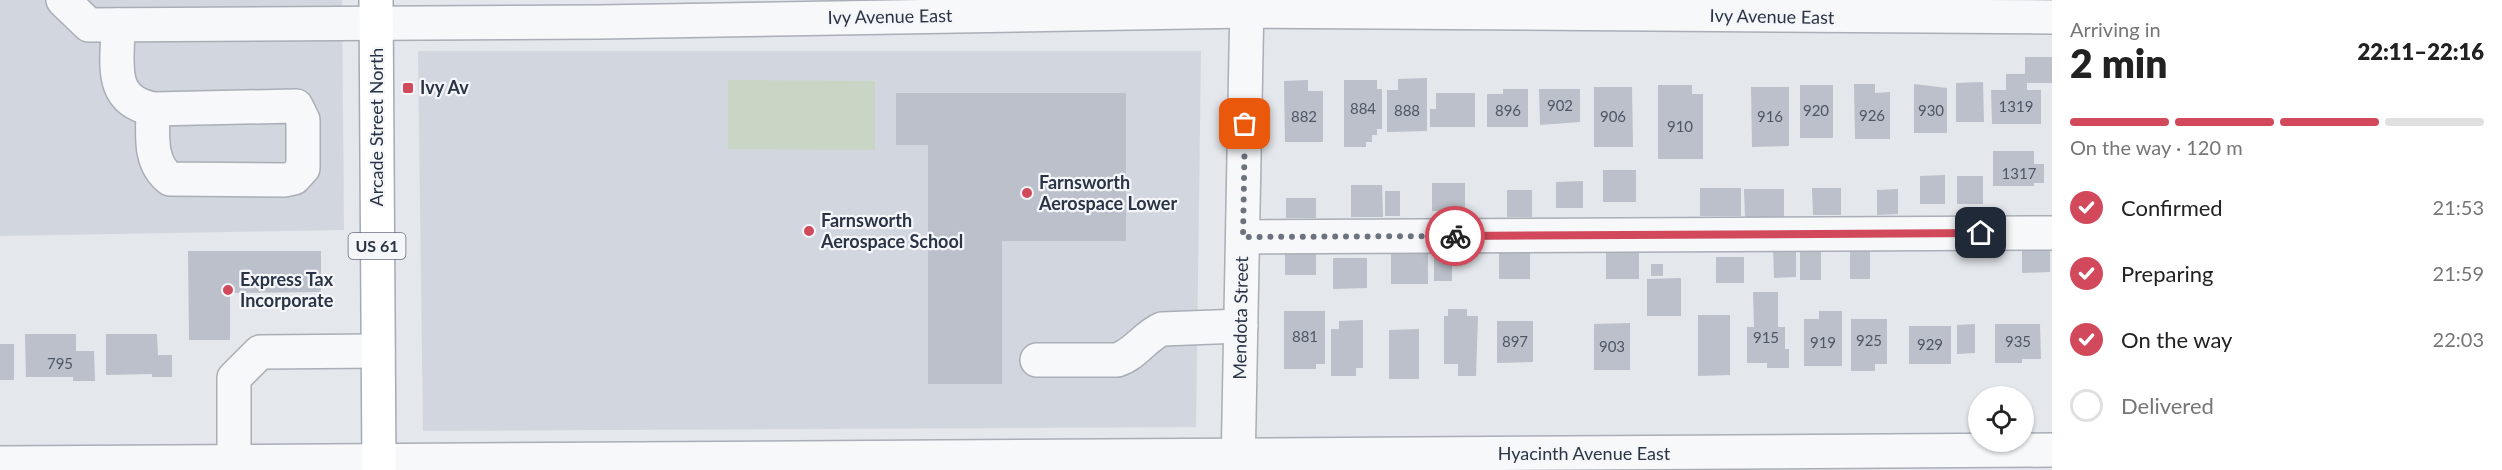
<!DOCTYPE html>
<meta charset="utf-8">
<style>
:root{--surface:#fff;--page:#f2f2f2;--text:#222;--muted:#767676;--line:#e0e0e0;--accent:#d1495b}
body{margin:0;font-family:Lato,sans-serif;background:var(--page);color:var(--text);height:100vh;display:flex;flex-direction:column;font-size:22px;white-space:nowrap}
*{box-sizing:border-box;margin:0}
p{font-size:20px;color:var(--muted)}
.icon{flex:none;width:33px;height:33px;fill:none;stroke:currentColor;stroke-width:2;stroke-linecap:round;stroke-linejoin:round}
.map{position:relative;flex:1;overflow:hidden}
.side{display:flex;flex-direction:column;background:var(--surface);width:450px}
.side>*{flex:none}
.fabs{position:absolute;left:1968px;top:386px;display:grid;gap:12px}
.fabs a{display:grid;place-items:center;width:66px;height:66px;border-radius:50%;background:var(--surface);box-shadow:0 2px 4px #0004;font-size:30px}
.pin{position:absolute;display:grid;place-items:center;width:51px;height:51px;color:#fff;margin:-26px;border-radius:12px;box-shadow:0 3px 9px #0006}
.courier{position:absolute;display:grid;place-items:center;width:60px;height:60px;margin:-30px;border:4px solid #d1495b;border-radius:50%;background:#fff;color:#222;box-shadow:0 2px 8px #0007}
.head em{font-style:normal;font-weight:800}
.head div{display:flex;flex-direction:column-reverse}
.head{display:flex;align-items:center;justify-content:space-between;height:102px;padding:0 18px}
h1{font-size:39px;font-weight:800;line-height:45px}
.bar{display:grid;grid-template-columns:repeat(4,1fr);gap:9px 6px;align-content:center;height:72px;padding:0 18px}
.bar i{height:8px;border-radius:4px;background:var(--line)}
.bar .current{background:var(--accent)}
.bar p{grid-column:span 4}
ol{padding:0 18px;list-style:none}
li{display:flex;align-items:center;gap:18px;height:66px}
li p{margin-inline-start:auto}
li .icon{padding:6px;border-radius:50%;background:var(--accent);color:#fff;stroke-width:4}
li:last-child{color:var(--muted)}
li i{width:33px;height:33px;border:3px solid var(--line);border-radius:50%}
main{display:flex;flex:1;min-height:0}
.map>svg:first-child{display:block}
.built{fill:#d2d6de}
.green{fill:#c9d6c5}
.building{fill:#bbc0ca}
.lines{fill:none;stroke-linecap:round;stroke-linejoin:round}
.minor-casing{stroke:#a9aeb7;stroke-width:36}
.major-casing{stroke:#a3abb8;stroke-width:36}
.minor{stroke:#f7f8fa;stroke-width:33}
.major{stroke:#fff;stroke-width:33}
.done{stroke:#6c737f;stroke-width:6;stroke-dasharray:0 10.8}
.route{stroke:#d1495b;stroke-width:8}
.poi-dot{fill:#d1495b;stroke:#f4f6f9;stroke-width:2}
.labels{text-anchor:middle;stroke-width:4.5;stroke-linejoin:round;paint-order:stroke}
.number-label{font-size:15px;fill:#4f5766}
.shield{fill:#f4f6f9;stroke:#676e7b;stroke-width:1.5}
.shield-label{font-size:16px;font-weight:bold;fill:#2b3445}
.street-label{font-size:18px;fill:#2b3445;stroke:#f4f6f9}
.poi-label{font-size:18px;font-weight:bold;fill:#2b3445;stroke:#f4f6f9;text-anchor:start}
</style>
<main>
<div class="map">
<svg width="2052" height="470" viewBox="0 0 2052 470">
<rect width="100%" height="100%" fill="#e4e7ec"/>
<g class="built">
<polygon points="0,0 342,0 344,230 0,236"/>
<polygon points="418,51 1201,51 1196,427 423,431"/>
</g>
<polygon class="green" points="728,80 875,81 875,150 728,149"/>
<g class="building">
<polygon points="2025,57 2052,57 2052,83 2027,83 2027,90 2041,90 2041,124 1992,124 1991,90 2006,90 2006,74 2025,74"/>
<polygon points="1427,78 1427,131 1387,132 1387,90 1398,90 1398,79"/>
<polygon points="1308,80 1308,91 1323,91 1323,142 1285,142 1284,81"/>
<polygon points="1344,80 1377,80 1377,89 1382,89 1382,129 1377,129 1377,135 1372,135 1372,142 1366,142 1366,147 1344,147"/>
<polygon points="1983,82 1984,122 1956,122 1956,83"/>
<polygon points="1854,84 1875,84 1875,93 1890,92 1890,139 1855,139"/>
<polygon points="1914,84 1947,88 1947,133 1914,133"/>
<polygon points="1658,85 1692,85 1692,94 1703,94 1703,159 1658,159"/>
<rect x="1800" y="85" width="33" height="53"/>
<polygon points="1594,87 1632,87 1633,147 1594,147"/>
<polygon points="1751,87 1789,87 1789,146 1752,147"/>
<polygon points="1503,89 1528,89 1528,127 1487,127 1487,94 1503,94"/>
<polygon points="1539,89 1580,89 1580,122 1540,125"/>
<polygon points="896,93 1126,93 1126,241 1002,241 1002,384 928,384 928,145 896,145"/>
<polygon points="1436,93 1475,93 1475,127 1430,127 1430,109 1436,109"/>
<polygon points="1993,151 2034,151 2034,164 2044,164 2044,183 2034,183 2034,186 1993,186"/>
<rect x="1603" y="170" width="33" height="32"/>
<polygon points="1945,175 1945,204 1920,204 1920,176"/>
<rect x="1957" y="176" width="26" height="28"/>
<polygon points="1583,181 1583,208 1556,208 1556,182"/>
<rect x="1432" y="183" width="33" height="28"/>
<polygon points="1351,185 1382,185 1383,217 1351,217"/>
<rect x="1700" y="188" width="41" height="28"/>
<polygon points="1812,188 1841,188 1841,215 1813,215"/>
<polygon points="1744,189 1784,189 1784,217 1745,217"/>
<polygon points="1898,189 1898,214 1877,215 1877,190"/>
<rect x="1507" y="190" width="25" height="27"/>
<rect x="1385" y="191" width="15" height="25"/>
<rect x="1286" y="198" width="30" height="20"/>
<polygon points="2022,246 2050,246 2050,272 2022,273"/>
<polygon points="1773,247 1796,247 1796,277 1774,278"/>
<rect x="1850" y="248" width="20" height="31"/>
<rect x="1499" y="249" width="31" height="30"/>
<polygon points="1639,249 1639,279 1606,279 1606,250"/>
<rect x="1800" y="249" width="21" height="31"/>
<polygon points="188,251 321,251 321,292 230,293 230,340 189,340"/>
<rect x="1391" y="252" width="37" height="32"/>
<rect x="1434" y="253" width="18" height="28"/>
<rect x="1285" y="254" width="31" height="21"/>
<rect x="1716" y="257" width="28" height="26"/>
<polygon points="1333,258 1367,258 1367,288 1333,289"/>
<rect x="1651" y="264" width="12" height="12"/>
<polygon points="1681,278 1681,316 1647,316 1647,279"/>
<polygon points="1753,292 1778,292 1778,327 1785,327 1785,349 1789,349 1789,368 1767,368 1767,363 1747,363 1747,327 1754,327"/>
<polygon points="1448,309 1467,309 1467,316 1478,316 1476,376 1458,376 1458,364 1444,364 1444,316 1448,316"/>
<polygon points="1284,311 1325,311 1325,364 1316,364 1316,369 1284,369"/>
<polygon points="1819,311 1842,311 1842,366 1804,366 1804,319 1819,319"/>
<polygon points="1698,315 1730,315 1730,375 1698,376"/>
<polygon points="1851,319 1887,319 1887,364 1875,364 1875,371 1851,371"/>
<polygon points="1363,320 1363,368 1356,368 1356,376 1331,376 1331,329 1339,329 1339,321"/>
<polygon points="1497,321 1533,321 1533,362 1497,363"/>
<polygon points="1630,323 1630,370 1594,370 1594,324"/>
<polygon points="1975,324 1975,353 1957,354 1957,325"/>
<polygon points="1995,324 2040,324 2041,359 2022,359 2022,363 1995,363"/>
<rect x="1909" y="326" width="42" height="38"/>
<polygon points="1419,329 1419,379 1389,379 1389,330"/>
<polygon points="25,334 76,334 76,351 94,351 95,381 73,381 73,377 26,377"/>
<polygon points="106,334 157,334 158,355 172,355 172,377 152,377 152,374 106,375"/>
<rect x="0" y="344" width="14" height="36"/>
</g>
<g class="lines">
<g class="minor-casing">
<g id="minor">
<polyline points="63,0 89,25 599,22 1247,11 2052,17"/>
<path d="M118,25C118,62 107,100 153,109L296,106L303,120V168L294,178L285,180L170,179C148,162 153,133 153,109"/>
<polyline points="1243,237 2052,233"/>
<path d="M1037,360H1117C1136,354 1145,336 1162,329L1241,326"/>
<polyline points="234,462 234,378 260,352 378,351"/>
<polyline points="0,463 2052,450"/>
<polyline points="1238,470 1247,0"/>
</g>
</g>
<g class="major-casing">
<polyline id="major" points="376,0 379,470"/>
</g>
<use href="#minor" class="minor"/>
<use href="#major" class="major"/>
</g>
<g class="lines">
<polyline class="done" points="1245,124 1243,237 1455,236"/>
<polyline class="route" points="1455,236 1981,233"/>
</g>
<g class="poi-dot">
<rect x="402" y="82" width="12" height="12" rx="3"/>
<circle cx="1027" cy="193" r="6"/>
<circle cx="809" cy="231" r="6"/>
<circle cx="228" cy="290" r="6"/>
</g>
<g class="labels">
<g class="number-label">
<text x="1560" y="111">902</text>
<text x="2016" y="112">1319</text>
<text x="1363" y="114">884</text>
<text x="1407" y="116">888</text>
<text x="1508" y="116">896</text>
<text x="1816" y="116">920</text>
<text x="1931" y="116">930</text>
<text x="1872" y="121">926</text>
<text x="1304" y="122">882</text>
<text x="1613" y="122">906</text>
<text x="1770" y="122">916</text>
<text x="1680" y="132">910</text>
<text x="2019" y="179">1317</text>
<text x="1305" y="342">881</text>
<text x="1766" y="343">915</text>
<text x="1869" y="346">925</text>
<text x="1515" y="347">897</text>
<text x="2018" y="347">935</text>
<text x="1823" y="348">919</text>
<text x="1930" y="350">929</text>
<text x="1612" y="352">903</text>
<text x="60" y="369">795</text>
</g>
<rect class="shield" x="348.5" y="233" width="57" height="26" rx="4.5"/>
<g class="shield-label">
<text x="377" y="252">US 61</text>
</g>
<g class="street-label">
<text transform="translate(890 17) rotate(-1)" y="6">Ivy Avenue East</text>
<text transform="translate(1772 17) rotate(1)" y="6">Ivy Avenue East</text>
<text transform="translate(377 127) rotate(-90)" y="6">Arcade Street North</text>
<text transform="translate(1241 318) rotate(-89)" y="6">Mendota Street</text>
<text x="1584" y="460">Hyacinth Avenue East</text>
</g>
<g class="poi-label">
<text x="420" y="94">Ivy Av</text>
<text x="1039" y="189">Farnsworth<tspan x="1039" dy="21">Aerospace Lower</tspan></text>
<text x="821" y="227">Farnsworth<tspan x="821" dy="21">Aerospace School</tspan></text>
<text x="240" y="286">Express Tax<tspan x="240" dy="21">Incorporate</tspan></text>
</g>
</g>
</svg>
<div class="fabs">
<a><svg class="icon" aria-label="locate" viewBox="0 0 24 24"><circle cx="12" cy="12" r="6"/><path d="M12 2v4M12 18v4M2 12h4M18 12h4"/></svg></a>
</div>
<div class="pin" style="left:1245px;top:124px;background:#ea580c"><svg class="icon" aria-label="bag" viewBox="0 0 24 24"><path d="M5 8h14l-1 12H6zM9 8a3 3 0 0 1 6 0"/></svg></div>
<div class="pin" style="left:1981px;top:233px;background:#1f2937"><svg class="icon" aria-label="home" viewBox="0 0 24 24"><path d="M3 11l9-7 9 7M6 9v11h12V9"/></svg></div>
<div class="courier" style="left:1455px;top:236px"><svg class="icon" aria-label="bike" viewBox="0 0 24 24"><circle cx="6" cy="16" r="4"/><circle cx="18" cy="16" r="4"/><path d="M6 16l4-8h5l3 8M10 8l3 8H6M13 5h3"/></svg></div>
</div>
<section class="side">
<div class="head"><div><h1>2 min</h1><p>Arriving in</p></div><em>22:11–22:16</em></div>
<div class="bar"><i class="current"></i><i class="current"></i><i class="current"></i><i></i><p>On the way · 120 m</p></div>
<ol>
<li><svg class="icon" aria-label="check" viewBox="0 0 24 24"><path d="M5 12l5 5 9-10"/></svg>Confirmed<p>21:53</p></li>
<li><svg class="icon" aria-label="check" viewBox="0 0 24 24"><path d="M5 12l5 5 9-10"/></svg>Preparing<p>21:59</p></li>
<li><svg class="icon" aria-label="check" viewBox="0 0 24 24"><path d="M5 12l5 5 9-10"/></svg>On the way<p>22:03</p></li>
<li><i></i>Delivered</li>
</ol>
</section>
</main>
